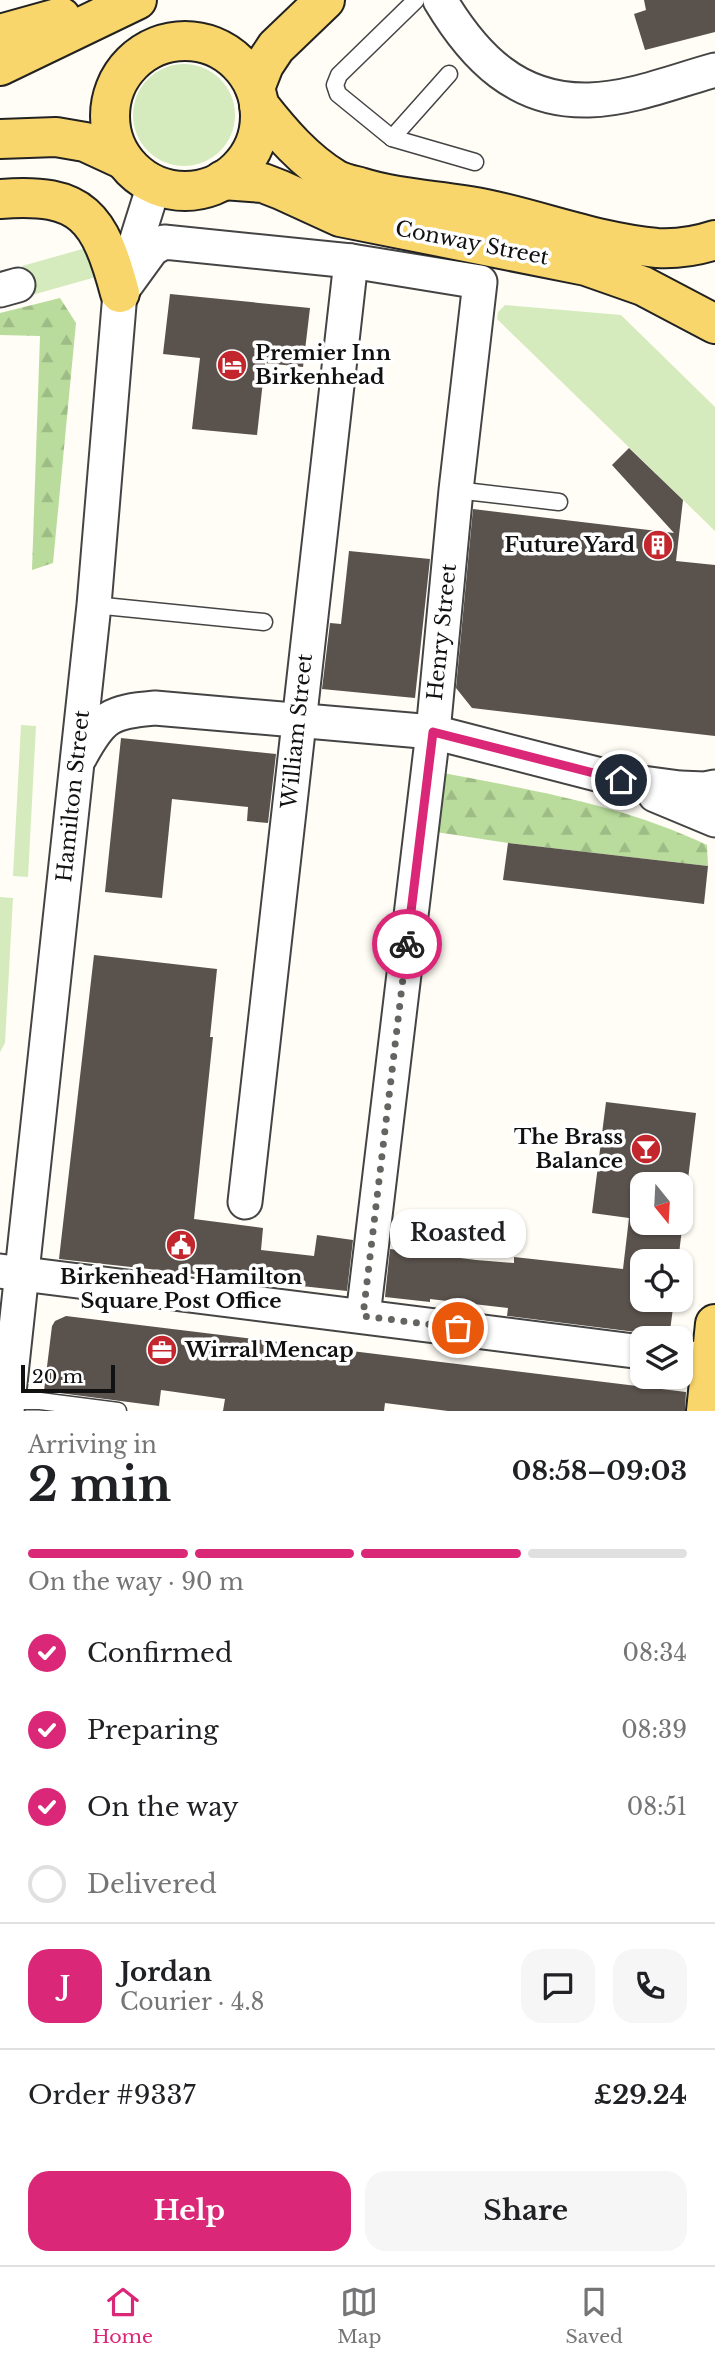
<!DOCTYPE html>
<meta charset="utf-8">
<style>
:root{--surface:#fff;--page:#f6f6f6;--text:#202124;--muted:#757577;--line:#e0e0e0;--accent:#db2777}
body{margin:0;font-family:"Libre Baskerville",serif;background:var(--page);color:var(--text);height:100vh;display:flex;flex-direction:column;font-size:26px;white-space:nowrap}
*{box-sizing:border-box;margin:0}
p{font-size:23px;color:var(--muted)}
.icon{flex:none;width:38px;height:38px;fill:none;stroke:currentColor;stroke-width:2;stroke-linecap:round;stroke-linejoin:round}
.map{position:relative;height:1411px;overflow:hidden}
.sheet{display:flex;flex-direction:column;background:var(--surface);flex:1}
.sheet>*{flex:none}
.needle{width:46px;rotate:162deg}
.controls{position:absolute;left:630px;top:1172px;display:grid;gap:14px}
.controls a{display:grid;place-items:center;width:63px;height:63px;border-radius:14px;background:var(--surface);box-shadow:0 2px 5px #0004;font-size:35px}
.scale{position:absolute;left:21px;bottom:18px;width:94px;box-sizing:border-box;padding-left:7px;border:4px solid #111;border-top:0;font-size:19px;line-height:24px;white-space:nowrap;color:#111;-webkit-text-stroke:5px #fff;paint-order:stroke}
.pin{position:absolute;display:grid;place-items:center;width:60px;height:60px;color:#fff;margin:-30px;border:4px solid #fff;border-radius:50%;box-shadow:0 2px 7px #0007}
.courier{position:absolute;display:grid;place-items:center;width:70px;height:70px;margin:-35px;border:5px solid #db2777;border-radius:50%;background:#fff;color:#222;box-shadow:0 2px 9px #0007}
.bubble{position:absolute;height:49px;border-radius:21px;background:var(--surface);box-shadow:0 2px 5px #0004;font-size:23px;font-weight:700;line-height:49px;text-align:center}
.headline em{font-style:normal;font-weight:700}
.headline div{display:flex;flex-direction:column-reverse}
.headline{display:flex;align-items:center;justify-content:space-between;height:119px;padding:0 28px}
h1{font-size:46px;font-weight:700;line-height:52px}
.bar{display:grid;grid-template-columns:repeat(4,1fr);gap:10px 7px;align-content:center;height:84px;padding:0 28px}
.bar i{height:9px;border-radius:5px;background:var(--line)}
.bar .selected{background:var(--accent)}
.bar p{grid-column:span 4}
.line{display:flex;align-items:center;gap:18px;padding:0 28px;border-top:2px solid var(--line)}
.line div{flex:1}
.round{display:grid;place-items:center;flex:none;width:74px;height:74px;border-radius:21px;background:var(--page)}
ol{padding:0 28px;list-style:none}
li{display:flex;align-items:center;gap:21px;height:77px}
li p{margin-inline-start:auto}
li .icon{padding:7px;border-radius:50%;background:var(--accent);color:#fff;stroke-width:4}
li:last-child{color:var(--muted)}
li i{width:38px;height:38px;border:4px solid var(--line);border-radius:50%}
.primary-button{display:flex;gap:14px;margin-top:auto;padding:14px 28px}
.primary-button a{flex:1;height:80px;border-radius:21px;background:var(--accent);color:#fff;font-size:28px;font-weight:700;line-height:80px;text-align:center}
.primary-button a+a{background:var(--page);color:var(--text)}
.tabs{display:flex;justify-content:space-around;align-items:center;height:98px;border-top:2px solid var(--line);background:var(--surface);font-size:19px;color:var(--muted)}
.tabs a{display:grid;justify-items:center;gap:4px}
.tabs .selected{color:var(--accent)}
.map>svg:first-child{display:block}
.grass{fill:#d5ebbd}
.forest{fill:url(#forest-firs)}
.building{fill:#5a524d;fill-rule:evenodd}
.lines{fill:none;stroke-linecap:round;stroke-linejoin:round}
.lane-casing{stroke:#444;stroke-width:19}
.street-casing{stroke:#444;stroke-width:37}
.primary-casing{stroke:#222;stroke-width:42}
.lane{stroke:#fff;stroke-width:16}
.street{stroke:#fff;stroke-width:33}
.primary{stroke:#f9d66b;stroke-width:38}
.done{stroke:#646461;stroke-width:7;stroke-dasharray:0 12.6}
.route{stroke:#db2777;stroke-width:9}
.labels{text-anchor:middle;stroke-width:7;stroke-linejoin:round;paint-order:stroke}
.street-label{font-size:21px;fill:#111;stroke:#fff}
.poi-label{font-size:21px;font-weight:bold;fill:#111;stroke:#fff;text-anchor:start}
</style>
<div class="map">
<svg width="715" height="1411" viewBox="0 0 715 1411">
<defs>
<pattern id="forest-firs" width="22" height="20" patternUnits="userSpaceOnUse" patternTransform="scale(1.75)"><rect width="22" height="20" fill="#b9dc9c"/><path d="M5 1l3.5 6h-7zM16 11l3.5 6h-7z" fill="#9ebc85"/></pattern>
</defs>
<rect width="100%" height="100%" fill="#fffdf5"/>
<g class="grass">
<circle cx="184" cy="115" r="51"/>
<polygon points="93,246 103,275 32,295 22,266"/>
<polygon points="505,305 621,315 715,407 715,531 497,319 498,312"/>
<polygon points="21,725 36,726 28,877 13,876"/>
<polygon points="0,897 13,898 5,1043 0,1052"/>
</g>
<g class="forest">
<polygon points="60,298 76,323 53,563 32,570 40,336 0,335 0,313"/>
<path d="M443,773C532,790 624,805 707,845L708,866L508,843L436,832Z"/>
</g>
<g class="building">
<polygon points="644,0 715,0 715,32 645,50 634,14 646,10"/>
<polygon points="170,294 310,308 303,367 265,363 257,435 192,429 200,358 163,354"/>
<polygon points="629,448 683,500 676,561 715,565 715,736 472,708 456,688 473,509 674,533 612,465"/>
<polygon points="349,551 430,559 415,698 322,689 330,623 341,624"/>
<polygon points="121,738 276,754 268,823 247,821 248,807 172,799 162,898 105,892"/>
<polygon points="508,843 708,866 704,904 503,880"/>
<polygon points="94,955 217,969 210,1037 213,1037 194,1219 263,1228 261,1250 314,1256 317,1235 353,1240 347,1291 59,1259"/>
<path d="M606,1102L696,1113L678,1262H642V1300H674L669,1339L654,1337L644,1333L507,1316L508,1308L430,1299V1302L385,1297L390,1249L476,1260L514,1263V1257L623,1269L629,1218L592,1213ZM642,1185H681V1223H642Z"/>
<polygon points="66,1316 686,1392 685,1411 448,1411 385,1403 384,1411 223,1411 225,1399 161,1390 159,1406 44,1391 52,1326 55,1321"/>
</g>
<g class="lines">
<g class="lane-casing">
<g id="lane">
<polyline points="416,0 339,75 335,85 338,94 392,138 475,162"/>
<polyline points="392,138 449,74"/>
<polyline points="456,490 559,502"/>
<polyline points="94,605 264,622"/>
<polyline points="8,1401 40,1401 118,1411"/>
</g>
</g>
<g class="street-casing">
<g id="street">
<path d="M440,0C474,57 517,102 589,100C631,99 675,81 715,70"/>
<polyline points="0,290 18,285"/>
<polyline points="120,293 152,249 164,242 351,261 480,282 456,490 433,732 363,1316"/>
<path d="M80,757C102,716 110,712 155,708L433,732L620,780L680,788L705,789L715,787"/>
<polyline points="655,795 715,820"/>
<polyline points="245,1202 351,261"/>
<polyline points="0,1271 642,1352"/>
<polyline points="681,1357 715,1361"/>
<polyline points="7,1411 94,605 120,293 154,185"/>
</g>
</g>
<g class="primary-casing">
<g id="primary">
<polyline points="0,34 61,17"/>
<circle cx="185" cy="116" r="75"/>
<polyline points="0,66 137,0"/>
<polyline points="255,88 264,65 276,47 325,0"/>
<path d="M259,105C281,133 304,160 335,179C342,183 352,185 360,187C401,200 444,200 486,209C543,221 599,243 657,248C676,249 697,246 715,240"/>
<polyline points="0,139 56,137 85,142 124,160"/>
<polyline points="223,180 263,183 281,190 340,217 586,266 643,286 715,324"/>
<path d="M0,199C83,192 100,218 120,293"/>
<polyline points="706,1411 715,1324"/>
</g>
</g>
<use href="#lane" class="lane"/>
<use href="#street" class="street"/>
<use href="#primary" class="primary"/>
</g>
<g class="lines">
<polyline class="done" points="407,944 363,1316 458,1328"/>
<polyline class="route" points="407,944 433,732 621,780"/>
</g>
<defs>
<g id="hotel-disc" transform="scale(1.575)"><circle r="9.5" fill="#c4262e" stroke="#fff"/><path d="M-6-4.5h1.5V1H6V5H4.5V3h-9V5H-6ZM-4 0a1.8 1.8 0 1 1 3.6 0ZM.5 0V-2.5h3Q6-2.5 6 0Z" fill="#fff"/></g>
<g id="building-disc" transform="scale(1.575)"><circle r="9.5" fill="#c4262e" stroke="#fff"/><path d="M-4-6H4V6H1V3H-1V6H-4ZM-2.5-4.3h1.7v1.8h-1.7ZM.8-4.3h1.7v1.8H.8ZM-2.5-1h1.7V.8h-1.7ZM.8-1h1.7V.8H.8Z" fill="#fff"/></g>
<g id="bar-disc" transform="scale(1.575)"><circle r="9.5" fill="#c4262e" stroke="#fff"/><path d="M-6-5H6L.8 .8V4.5H3.5V6h-7V4.5H-.8V.8Z" fill="#fff"/></g>
<g id="civic-disc" transform="scale(1.575)"><circle r="9.5" fill="#c4262e" stroke="#fff"/><path d="M-.6-6.5H3V-4.5H.6V-3L4-1V1h2V6H-6V1h2V-1L-.6-3ZM-1.2 2.5V6h2.4V2.5Z" fill="#fff"/></g>
<g id="office-disc" transform="scale(1.575)"><circle r="9.5" fill="#c4262e" stroke="#fff"/><path d="M-6-3h4V-5.5h4V-3h4V5H-6ZM-1-4.5V-3h2v-1.5ZM-6 0V1H6V0Z" fill="#fff"/></g>
</defs>
<g fill-rule="evenodd">
<use href="#hotel-disc" x="232" y="365"/>
<use href="#building-disc" x="658" y="545"/>
<use href="#bar-disc" x="646" y="1149"/>
<use href="#civic-disc" x="181" y="1245"/>
<use href="#office-disc" x="162" y="1350"/>
</g>
<g class="labels">
<g class="street-label">
<text transform="translate(472 243) rotate(11)" y="7">Conway Street</text>
<text transform="translate(442 632) rotate(-84)" y="7">Henry Street</text>
<text transform="translate(297 731) rotate(-84)" y="7">William Street</text>
<text transform="translate(73 796) rotate(-84)" y="7">Hamilton Street</text>
</g>
<g class="poi-label">
<text x="255" y="360">Premier Inn<tspan x="255" dy="24">Birkenhead</tspan></text>
<text x="635" y="552" text-anchor="end">Future Yard</text>
<text x="623" y="1144" text-anchor="end">The Brass<tspan x="623" dy="24">Balance</tspan></text>
<text x="181" y="1284" text-anchor="middle">Birkenhead Hamilton<tspan x="181" dy="24">Square Post Office</tspan></text>
<text x="185" y="1357">Wirral Mencap</text>
</g>
</g>
</svg>
<div class="controls">
<a><svg class="needle" viewBox="-14 -14 28 28"><path d="M0-13l5 13h-10z" fill="#e53935"/><path d="M0 13l5-13h-10z" fill="#757577"/></svg></a>
<a><svg class="icon" aria-label="locate" viewBox="0 0 24 24"><circle cx="12" cy="12" r="6"/><path d="M12 2v4M12 18v4M2 12h4M18 12h4"/></svg></a>
<a><svg class="icon" aria-label="layers" viewBox="0 0 24 24"><path d="M12 4l9 5-9 5-9-5zM3 14l9 5 9-5"/></svg></a>
</div>
<div class="scale">20 m</div>
<div class="pin" style="left:458px;top:1328px;background:#ea580c"><svg class="icon" aria-label="bag" viewBox="0 0 24 24"><path d="M5 8h14l-1 12H6zM9 8a3 3 0 0 1 6 0"/></svg></div>
<div class="pin" style="left:621px;top:780px;background:#1f2937"><svg class="icon" aria-label="home" viewBox="0 0 24 24"><path d="M3 11l9-7 9 7M6 9v11h12V9"/></svg></div>
<div class="courier" style="left:407px;top:944px"><svg class="icon" aria-label="bike" viewBox="0 0 24 24"><circle cx="6" cy="16" r="4"/><circle cx="18" cy="16" r="4"/><path d="M6 16l4-8h5l3 8M10 8l3 8H6M13 5h3"/></svg></div>
<div class="bubble" style="left:390px;top:1209px;width:136px">Roasted</div>
</div>
<section class="sheet">
<div class="headline"><div><h1>2 min</h1><p>Arriving in</p></div><em>08:58–09:03</em></div>
<div class="bar"><i class="selected"></i><i class="selected"></i><i class="selected"></i><i></i><p>On the way · 90 m</p></div>
<ol>
<li><svg class="icon" aria-label="check" viewBox="0 0 24 24"><path d="M5 12l5 5 9-10"/></svg>Confirmed<p>08:34</p></li>
<li><svg class="icon" aria-label="check" viewBox="0 0 24 24"><path d="M5 12l5 5 9-10"/></svg>Preparing<p>08:39</p></li>
<li><svg class="icon" aria-label="check" viewBox="0 0 24 24"><path d="M5 12l5 5 9-10"/></svg>On the way<p>08:51</p></li>
<li><i></i>Delivered</li>
</ol>
<div class="line" style="height:126px"><b class="round" style="background:var(--accent);color:#fff">J</b><div><b>Jordan</b><p>Courier · 4.8</p></div><a class="round"><svg class="icon" aria-label="chat" viewBox="0 0 24 24"><path d="M4 5h16v11H9l-5 4z"/></svg></a><a class="round"><svg class="icon" aria-label="phone" viewBox="0 0 24 24"><path d="M5 4h4l2 5-3 2q2 4 5 5l2-3 5 2v4C11 20 4 13 5 4z"/></svg></a></div>
<div class="line" style="height:91px"><div>Order #9337</div><b>£29.24</b></div>
<div class="primary-button"><a>Help</a><a>Share</a></div>
</section>
<nav class="tabs">
<a class="selected"><svg class="icon" aria-label="home" viewBox="0 0 24 24"><path d="M3 11l9-7 9 7M6 9v11h12V9"/></svg>Home</a>
<a><svg class="icon" aria-label="map" viewBox="0 0 24 24"><path d="M3 6l6-2 6 2 6-2v14l-6 2-6-2-6 2zM9 4v14M15 6v14"/></svg>Map</a>
<a><svg class="icon" aria-label="saved" viewBox="0 0 24 24"><path d="M7 4h10v16l-5-4-5 4z"/></svg>Saved</a>
</nav>
